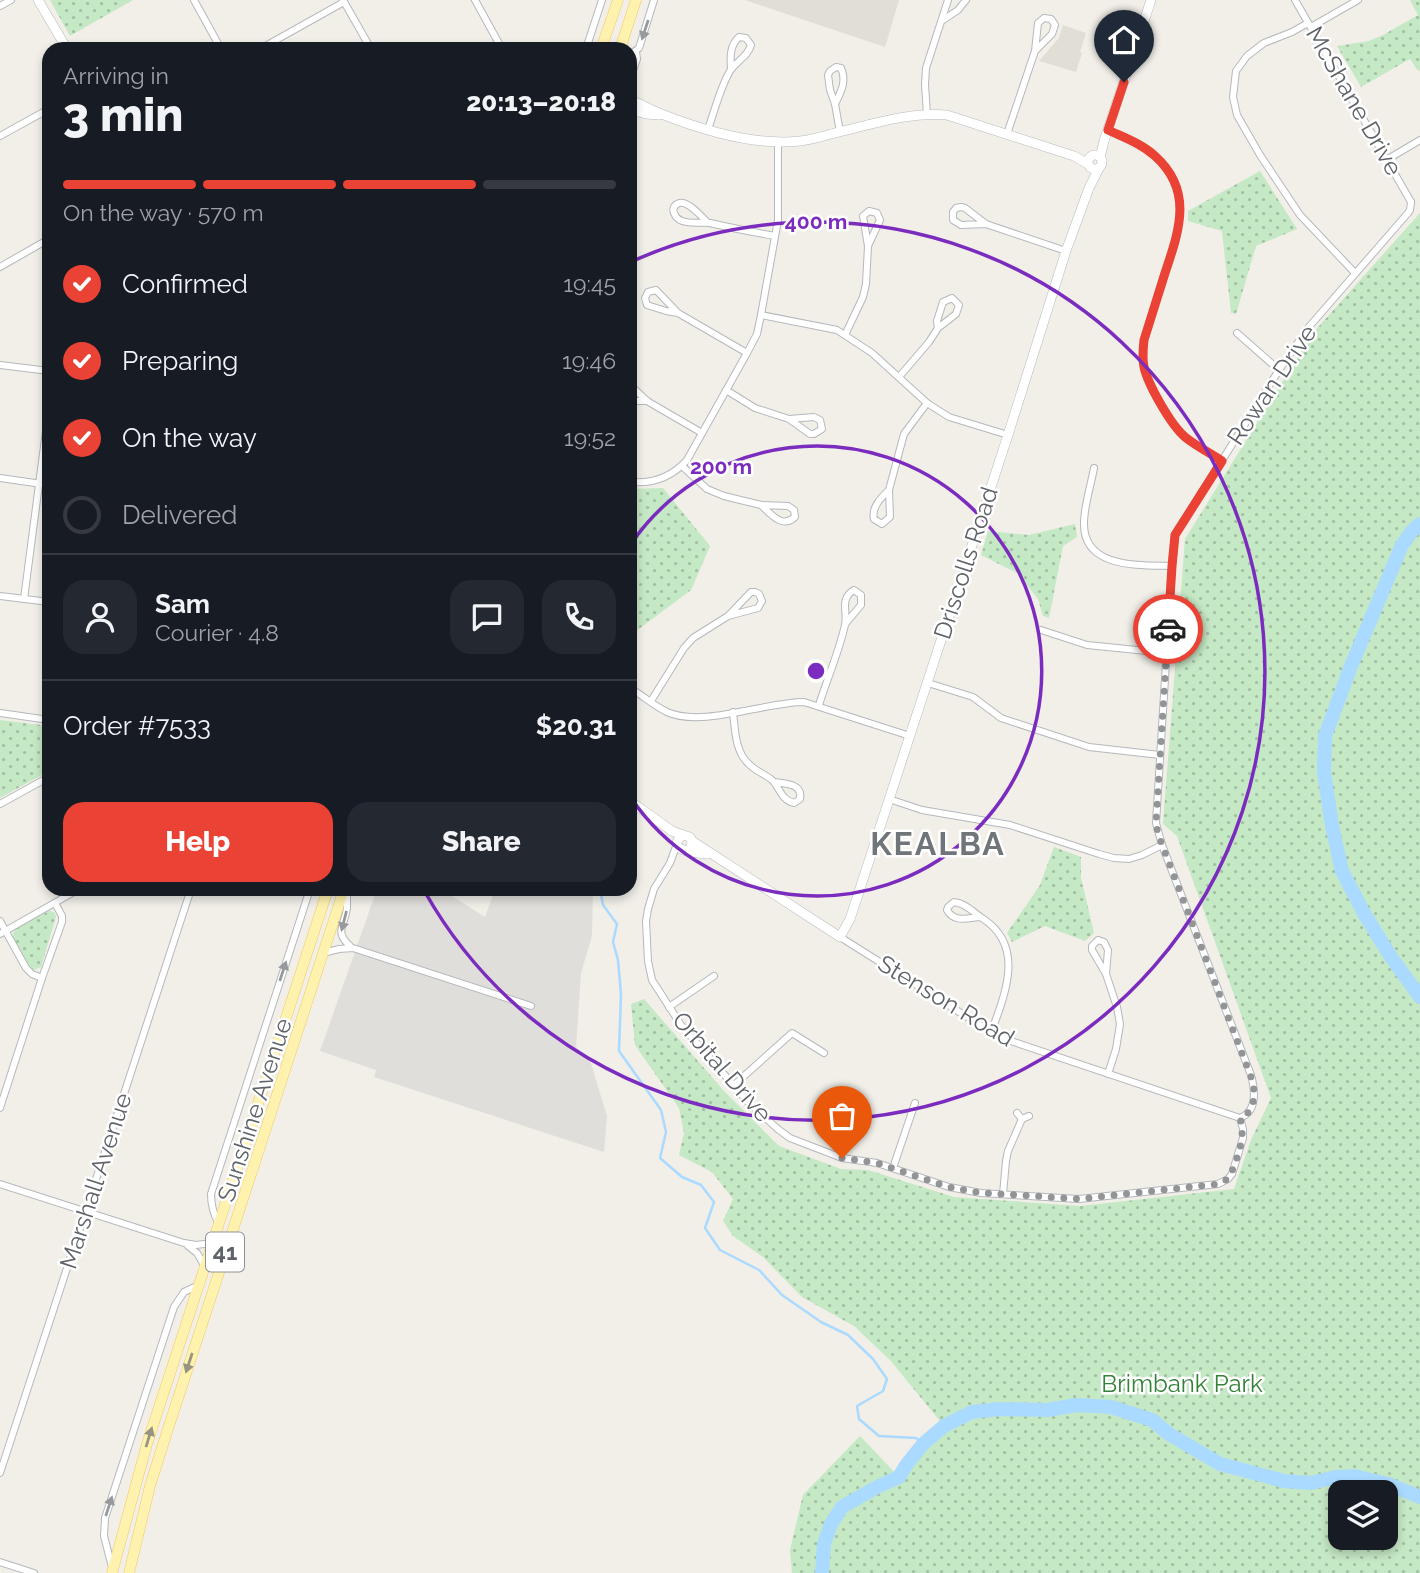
<!DOCTYPE html>
<meta charset="utf-8">
<style>
:root{--surface:#171b24;--page:#242831;--text:#f1f3f6;--muted:#9ea1a6;--line:#363941;--accent:#ea4335}
body{margin:0;font-family:Raleway,sans-serif;background:var(--page);color:var(--text);height:100vh;display:flex;flex-direction:column;font-size:26px;white-space:nowrap}
*{box-sizing:border-box;margin:0}
p{font-size:23px;color:var(--muted)}
.icon{flex:none;width:38px;height:38px;fill:none;stroke:currentColor;stroke-width:2;stroke-linecap:round;stroke-linejoin:round}
.map{position:relative;flex:1;overflow:hidden}
.sheet{position:absolute;left:42px;top:42px;width:595px;height:854px;display:flex;flex-direction:column;background:var(--surface);border-radius:21px;box-shadow:0 4px 10px #0003}
.sheet>*{flex:none}
.controls{position:absolute;left:1328px;top:1480px;display:grid;gap:14px}
.controls a{display:grid;place-items:center;width:70px;height:70px;border-radius:14px;background:var(--surface);box-shadow:0 4px 10px #0003;font-size:35px}
.pin{position:absolute;display:grid;place-items:center;width:60px;height:60px;color:#fff;margin:-72px -30px;border-radius:50% 50% 50% 0;rotate:-45deg;box-shadow:0 0 7px #0007}
.pin .icon{rotate:45deg}
.courier{position:absolute;display:grid;place-items:center;width:70px;height:70px;margin:-35px;border:5px solid #ea4335;border-radius:50%;background:#fff;color:#222;box-shadow:0 2px 9px #0007}
.overview em{font-style:normal;font-weight:800}
.overview div{display:flex;flex-direction:column-reverse}
.overview{display:flex;align-items:center;justify-content:space-between;height:119px;padding:0 21px}
h1{font-size:46px;font-weight:800;line-height:52px}
.bar{display:grid;grid-template-columns:repeat(4,1fr);gap:10px 7px;align-content:center;height:84px;padding:0 21px}
.bar i{height:9px;border-radius:5px;background:var(--line)}
.bar .current{background:var(--accent)}
.bar p{grid-column:span 4}
.line{display:flex;align-items:center;gap:18px;padding:0 21px;border-top:2px solid var(--line)}
.line div{flex:1}
.round{display:grid;place-items:center;flex:none;width:74px;height:74px;border-radius:21px;background:var(--page)}
ol{padding:0 21px;list-style:none}
li{display:flex;align-items:center;gap:21px;height:77px}
li p{margin-inline-start:auto}
li .icon{padding:7px;border-radius:50%;background:var(--accent);color:#fff;stroke-width:4}
li:last-child{color:var(--muted)}
li i{width:38px;height:38px;border:4px solid var(--line);border-radius:50%}
.primary-button{display:flex;gap:14px;margin-top:auto;padding:14px 21px}
.primary-button a{flex:1;height:80px;border-radius:21px;background:var(--accent);color:#fff;font-size:28px;font-weight:800;line-height:80px;text-align:center}
.primary-button a+a{background:var(--page);color:var(--text)}
.map>svg:first-child{display:block}
.industrial{fill:#e0deda}
.education{fill:#e1ded6}
.green{fill:url(#green-dots);fill-rule:evenodd}
.lines{fill:none;stroke-linecap:round;stroke-linejoin:round}
.stream{stroke:#aadaff;stroke-width:2.5}
.river{stroke:#aadaff;stroke-width:14}
.street-casing{stroke:#b5b8bc;stroke-width:8}
.secondary-casing{stroke:#b6babf;stroke-width:10}
.primary-casing{stroke:#f2c960;stroke-width:11}
.street{stroke:#fff;stroke-width:6}
.secondary{stroke:#fff;stroke-width:9}
.primary{stroke:#fff2af;stroke-width:10}
.oneway{fill:#979a9d}
.oneway2{fill:#979581}
.done{stroke:#929495;stroke-width:7;stroke-dasharray:0 12.6}
.route{stroke:#ea4335;stroke-width:9}
.ring{fill:none;stroke:#7b2cbf;stroke-width:3.5}
.labels{text-anchor:middle;stroke-width:5;stroke-linejoin:round;paint-order:stroke}
.shield{fill:#fff;stroke:#8f9295;stroke-width:2}
.shield-label{font-size:23px;font-weight:bold;fill:#5f6368}
.street-label{font-size:24px;fill:#5f6368;stroke:#fff}
.park-label{font-size:24px;fill:#348238;stroke:#fff}
.district-label{font-size:32px;font-weight:bold;letter-spacing:2px;fill:#70757a;stroke:#fff}
.centre{fill:#7b2cbf;stroke:#fff;stroke-width:3.5}
.ring-label{font-size:21px;text-anchor:middle;font-weight:bold;fill:#7b2cbf;stroke:#fff;stroke-width:5;stroke-linejoin:round;paint-order:stroke}
</style>
<div class="map">
<svg width="1420" height="1573" viewBox="0 0 1420 1573">
<defs>
<pattern id="green-dots" width="8" height="8" patternUnits="userSpaceOnUse" patternTransform="scale(1.75)"><rect width="8" height="8" fill="#c5e8c5"/><path d="M2 2h.1M6 6h.1" fill="none" stroke="#a3c0a4" stroke-width="1.8" stroke-linecap="round"/></pattern>
</defs>
<rect width="100%" height="100%" fill="#f1efe8"/>
<polygon class="industrial" points="377,889 441,889 485,917 495,889 593,889 592,936 581,973 576,1047 590,1060 607,1116 604,1152 374,1077 376,1070 320,1051"/>
<g class="education">
<polygon points="745,0 899,0 885,47"/>
<polygon points="1063,25 1086,33 1080,52 1082,53 1076,72 1039,61 1059,38"/>
</g>
<g class="green">
<polygon points="50,0 133,0 70,36"/>
<polygon points="1410,0 1420,0 1420,70 1418,71 1410,59 1361,87 1337,46 1369,41 1383,35 1418,15"/>
<polygon points="1260,171 1297,229 1256,246 1236,314 1231,313 1222,231 1188,221 1188,211"/>
<path d="M1420,213V1573H792L790,1550L803,1495L860,1436L899,1477L907,1464L923,1444L944,1426L890,1360L854,1326L802,1297L763,1257L733,1236L723,1221L733,1199L712,1172L679,1155L684,1133L679,1108L635,1045L631,1004L644,999L724,1091L779,1146L841,1169L868,1170L954,1197L1080,1206L1234,1189L1251,1140L1271,1098L1177,836L1163,824L1185,539L1312,334ZM1340,1493H1386V1538H1340Z"/>
<polygon points="663,488 710,546 691,590 632,634 630,638 630,489"/>
<polygon points="1075,524 1077,537 1063,546 1049,618 1043,616 1038,599 1017,573 981,555 988,531 1029,535"/>
<polygon points="0,720 49,726 49,771 0,798"/>
<polygon points="1054,847 1081,857 1081,878 1094,933 1085,941 1045,926 1012,942 1007,933 1040,885"/>
<polygon points="49,911 54,912 56,917 41,967 34,970 30,967 13,937 13,933 16,929"/>
</g>
<g class="lines">
<polyline class="stream" points="600,889 603,905 617,924 613,942 618,960 621,994 619,1051 661,1110 666,1132 660,1158 682,1177 701,1185 714,1202 705,1228 720,1250 759,1270 782,1295 821,1322 848,1335 873,1359 887,1379 883,1391 857,1406 859,1419 879,1436 916,1438 923,1444"/>
<g class="river">
<polyline points="1420,524 1412,531 1402,545 1351,666 1325,736 1324,772 1332,826 1342,871 1365,915 1391,957 1420,997"/>
<polyline points="822,1573 824,1544 831,1524 842,1507 877,1487 899,1477 907,1464 923,1444 944,1426 972,1412 999,1409 1047,1410 1077,1405 1111,1407 1152,1420 1169,1434 1220,1464 1284,1481 1311,1483 1336,1477 1354,1476 1388,1484 1420,1497"/>
</g>
<g class="street-casing">
<g id="street">
<polyline points="194,0 221,49"/>
<polyline points="343,0 371,49"/>
<polyline points="475,0 502,49"/>
<polyline points="1295,0 1411,202"/>
<polyline points="0,6 11,0"/>
<polyline points="943,20 958,10 966,0"/>
<polyline points="1308,23 1292,32 1264,43 1247,56 1236,71 1233,97 1237,115 1260,155 1300,215 1355,273"/>
<polyline points="1311,27 1358,0"/>
<polyline points="260,49 344,2"/>
<polyline points="586,49 602,0"/>
<polyline points="630,55 639,48 654,0"/>
<polyline points="631,76 637,59 636,52"/>
<path d="M835,104C841,92 847,81 841,68L836,67L830,71L828,75L830,90L835,104L840,132"/>
<polyline points="927,114 925,85 926,68 948,0"/>
<path d="M708,129C715,110 720,88 730,71C736,61 748,57 751,45L746,38L739,37C730,45 730,57 731,68"/>
<path d="M1108,130C1125,138 1142,144 1155,156C1194,191 1179,231 1165,273C1158,295 1151,317 1144,340C1143,349 1142,358 1144,367C1148,385 1171,425 1185,437C1196,446 1210,453 1222,461"/>
<polyline points="1007,134 1035,51 1038,23 1044,18 1051,19 1055,25 1052,34 1035,51"/>
<polyline points="0,136 49,109"/>
<polyline points="1388,159 1420,140"/>
<path d="M708,223C702,217 686,198 677,204C669,209 676,219 682,221C691,224 701,222 710,223C731,228 753,232 775,236"/>
<polyline points="986,224 961,225 953,220 953,212 956,208 961,207 965,208 986,224 1066,251"/>
<polyline points="0,267 49,239"/>
<polyline points="678,313 666,311 647,305 645,298 648,292 656,290 678,313 747,353"/>
<polyline points="761,315 837,330 872,353 927,403 949,417 1008,435"/>
<polyline points="1237,333 1279,370"/>
<polyline points="845,335 863,297 866,284 868,246 863,216 869,211 877,213 880,220 868,246"/>
<polyline points="0,365 49,371"/>
<polyline points="899,377 929,342 938,328 956,314 959,305 952,298 943,302 937,321 938,328"/>
<polyline points="630,385 647,401 702,433"/>
<polyline points="726,390 755,408 789,419 810,434 814,434 822,429 820,420 814,417 789,419"/>
<polyline points="630,401 647,401"/>
<path d="M682,466L707,489L724,496L761,505L788,506L794,510L795,517C782,529 771,514 761,505"/>
<path d="M1094,468C1091,485 1084,506 1084,523C1083,569 1140,565 1172,566"/>
<polyline points="0,478 49,485"/>
<path d="M630,482C652,484 672,477 687,460L747,353L757,334L761,315L778,220V142"/>
<path d="M889,490C882,497 871,507 874,519L882,524L890,517L889,490L904,434L927,403"/>
<polyline points="0,596 49,602"/>
<polyline points="24,599 49,408"/>
<polyline points="1041,630 1087,645 1167,653"/>
<polyline points="928,683 973,697 1001,718 1089,747 1160,755"/>
<path d="M630,688C642,695 654,706 667,712C702,728 765,702 804,702L910,736"/>
<polyline points="651,701 684,648 693,638 728,616 751,592 755,592 759,594 762,601 758,608 728,616"/>
<path d="M819,705C827,679 839,652 845,625C848,612 839,599 854,590L861,595V605L846,623"/>
<path d="M733,712C735,729 735,752 749,764C755,771 765,774 772,780C780,788 781,800 794,803L800,799C803,783 785,784 774,782"/>
<polyline points="0,713 49,720"/>
<polyline points="889,799 922,810 1010,825 1099,854 1114,858 1129,859 1142,855 1162,845"/>
<polyline points="0,804 49,777"/>
<polyline points="677,844 670,863 654,889 648,909 646,921 648,961 652,980 681,1025 749,1103 779,1130 790,1138 842,1158 877,1163 949,1187 981,1193 1079,1199 1218,1184 1228,1179 1232,1174 1243,1138 1243,1129 1240,1118"/>
<path d="M347,889C347,895 347,902 347,908C345,926 333,931 351,947"/>
<path d="M980,917C968,918 954,923 947,910L948,907L954,902C965,903 973,912 982,918C1026,946 1005,994 991,1033"/>
<polyline points="0,921 26,968 32,974 42,978"/>
<polyline points="0,934 79,889"/>
<polyline points="840,937 999,1037 1240,1118"/>
<polyline points="323,953 339,949 353,948 531,1006"/>
<polyline points="1106,974 1108,950 1104,942 1098,940 1092,946 1092,950 1106,974 1117,1007 1120,1024 1116,1049 1108,1074"/>
<polyline points="669,1007 714,976"/>
<polyline points="734,1085 792,1033 824,1053"/>
<polyline points="0,1108 42,978 62,922 62,916 55,903"/>
<polyline points="1017,1113 1022,1119 1029,1116"/>
<path d="M1240,1118C1258,1111 1255,1090 1251,1075L1162,845L1156,823L1172,566L1175,535L1279,370L1308,328L1408,213L1410,210L1411,202"/>
<polyline points="893,1168 915,1103"/>
<polyline points="0,1184 184,1243 196,1245 212,1243"/>
<polyline points="1003,1194 1006,1161 1008,1151 1022,1119"/>
<path d="M218,1222C213,1213 211,1204 211,1194L310,889"/>
<polyline points="188,1246 197,1253 204,1265"/>
<polyline points="0,1473 191,889"/>
<polyline points="0,1562 34,1573"/>
<polyline points="112,1567 104,1536 105,1518 174,1307 184,1292 197,1286"/>
</g>
</g>
<g class="secondary-casing">
<g id="secondary">
<polyline points="38,0 67,49"/>
<path d="M630,100C642,104 652,111 664,115C705,131 755,146 800,141C810,140 821,137 831,134C870,125 907,112 947,115L1074,156L1088,164"/>
<polyline points="630,110 646,114 660,115"/>
<circle cx="1095" cy="162" r="7"/>
<polyline points="1100,157 1104,141 1151,0"/>
<polyline points="630,801 672,831 683,835"/>
<polyline points="692,841 840,937 850,919 853,910 1008,435 1066,251 1089,188 1099,168"/>
<path d="M687,850L691,848L692,841L690,837L683,835C663,851 697,853 707,854"/>
</g>
</g>
<g class="primary-casing">
<g id="primary">
<polyline points="601,49 618,0"/>
<polyline points="620,49 636,0"/>
<polyline points="112,1573 147,1444 328,889"/>
<polyline points="129,1573 150,1486 166,1435 344,889"/>
</g>
</g>
<use href="#street" class="street"/>
<use href="#secondary" class="secondary"/>
<use href="#primary" class="primary"/>
</g>
<defs><path id="oneway-solid" d="M-6-.8H1V-3.2L6.5 0L1 3.2V.8H-6Z" transform="scale(1.75)"/></defs>
<g class="oneway">
<use href="#oneway-solid" transform="translate(645 30) rotate(108)"/>
<use href="#oneway-solid" transform="translate(344 921) rotate(104)"/>
<use href="#oneway-solid" transform="translate(283 971) rotate(-72)"/>
<use href="#oneway-solid" transform="translate(109 1506) rotate(-72)"/>
</g>
<g class="oneway2">
<use href="#oneway-solid" transform="translate(189 1363) rotate(108)"/>
<use href="#oneway-solid" transform="translate(149 1437) rotate(-73)"/>
</g>
<g class="lines">
<path class="done" d="M842,1158L877,1163L949,1187L981,1193L1003,1194L1079,1199L1218,1184L1228,1179L1231,1174C1238,1154 1246,1139 1240,1118C1255,1112 1255,1096 1253,1082L1158,834L1156,823L1168,629"/>
<path class="route" d="M1124,82L1108,130C1125,138 1142,144 1155,156C1194,191 1179,231 1165,273C1158,295 1151,318 1144,340C1143,349 1142,358 1144,367C1148,385 1171,425 1185,437C1196,446 1210,453 1222,461L1175,535L1172,566L1168,629"/>
</g>
<g class="ring">
<path d="M631 544A225 225 0 1 1 631 798"/>
<path d="M633 261A449 449 0 1 1 425 892"/>
</g>
<g class="labels">
<rect class="shield" x="206" y="1232.5" width="38" height="39" rx="5"/>
<g class="shield-label">
<text x="225" y="1260">41</text>
</g>
<g class="street-label">
<text transform="translate(1354 101) rotate(60)" y="8">McShane Drive</text>
<text transform="translate(1272 385) rotate(-56)" y="8">Rowan Drive</text>
<text transform="translate(966 563) rotate(-72)" y="8">Driscolls Road</text>
<text transform="translate(946 1001) rotate(31)" y="8">Stenson Road</text>
<text transform="translate(722 1067) rotate(49)" y="8">Orbital Drive</text>
<text transform="translate(255 1110) rotate(-72)" y="8">Sunshine Avenue</text>
<text transform="translate(96 1181) rotate(-72)" y="8">Marshall Avenue</text>
</g>
<g class="park-label">
<text x="1182" y="1392">Brimbank Park</text>
</g>
<g class="district-label">
<text x="938" y="855">KEALBA</text>
</g>
</g>
<circle cx="816" cy="671" r="10" class="centre"/>
<g class="ring-label">
<text x="816" y="229">400 m</text>
<text x="721" y="474">200 m</text>
</g>
</svg>
<div class="controls">
<a><svg class="icon" aria-label="layers" viewBox="0 0 24 24"><path d="M12 4l9 5-9 5-9-5zM3 14l9 5 9-5"/></svg></a>
</div>
<div class="pin" style="left:842px;top:1158px;background:#ea580c"><svg class="icon" aria-label="bag" viewBox="0 0 24 24"><path d="M5 8h14l-1 12H6zM9 8a3 3 0 0 1 6 0"/></svg></div>
<div class="pin" style="left:1124px;top:82px;background:#1f2937"><svg class="icon" aria-label="home" viewBox="0 0 24 24"><path d="M3 11l9-7 9 7M6 9v11h12V9"/></svg></div>
<div class="courier" style="left:1168px;top:629px"><svg class="icon" aria-label="car" viewBox="0 0 24 24"><path d="M5 17H2v-5l4-1 3-4h7l3 4 3 1v5h-3M9 17h6M6 11h13"/><circle cx="7" cy="17" r="2"/><circle cx="17" cy="17" r="2"/></svg></div>
<section class="sheet">
<div class="overview"><div><h1>3 min</h1><p>Arriving in</p></div><em>20:13–20:18</em></div>
<div class="bar"><i class="current"></i><i class="current"></i><i class="current"></i><i></i><p>On the way · 570 m</p></div>
<ol>
<li><svg class="icon" aria-label="check" viewBox="0 0 24 24"><path d="M5 12l5 5 9-10"/></svg>Confirmed<p>19:45</p></li>
<li><svg class="icon" aria-label="check" viewBox="0 0 24 24"><path d="M5 12l5 5 9-10"/></svg>Preparing<p>19:46</p></li>
<li><svg class="icon" aria-label="check" viewBox="0 0 24 24"><path d="M5 12l5 5 9-10"/></svg>On the way<p>19:52</p></li>
<li><i></i>Delivered</li>
</ol>
<div class="line" style="height:126px"><a class="round"><svg class="icon" aria-label="person" viewBox="0 0 24 24"><circle cx="12" cy="8" r="4"/><path d="M4 21q1-7 8-7t8 7"/></svg></a><div><b>Sam</b><p>Courier · 4.8</p></div><a class="round"><svg class="icon" aria-label="chat" viewBox="0 0 24 24"><path d="M4 5h16v11H9l-5 4z"/></svg></a><a class="round"><svg class="icon" aria-label="phone" viewBox="0 0 24 24"><path d="M5 4h4l2 5-3 2q2 4 5 5l2-3 5 2v4C11 20 4 13 5 4z"/></svg></a></div>
<div class="line" style="height:91px"><div>Order #7533</div><b>$20.31</b></div>
<div class="primary-button"><a>Help</a><a>Share</a></div>
</section>
</div>
